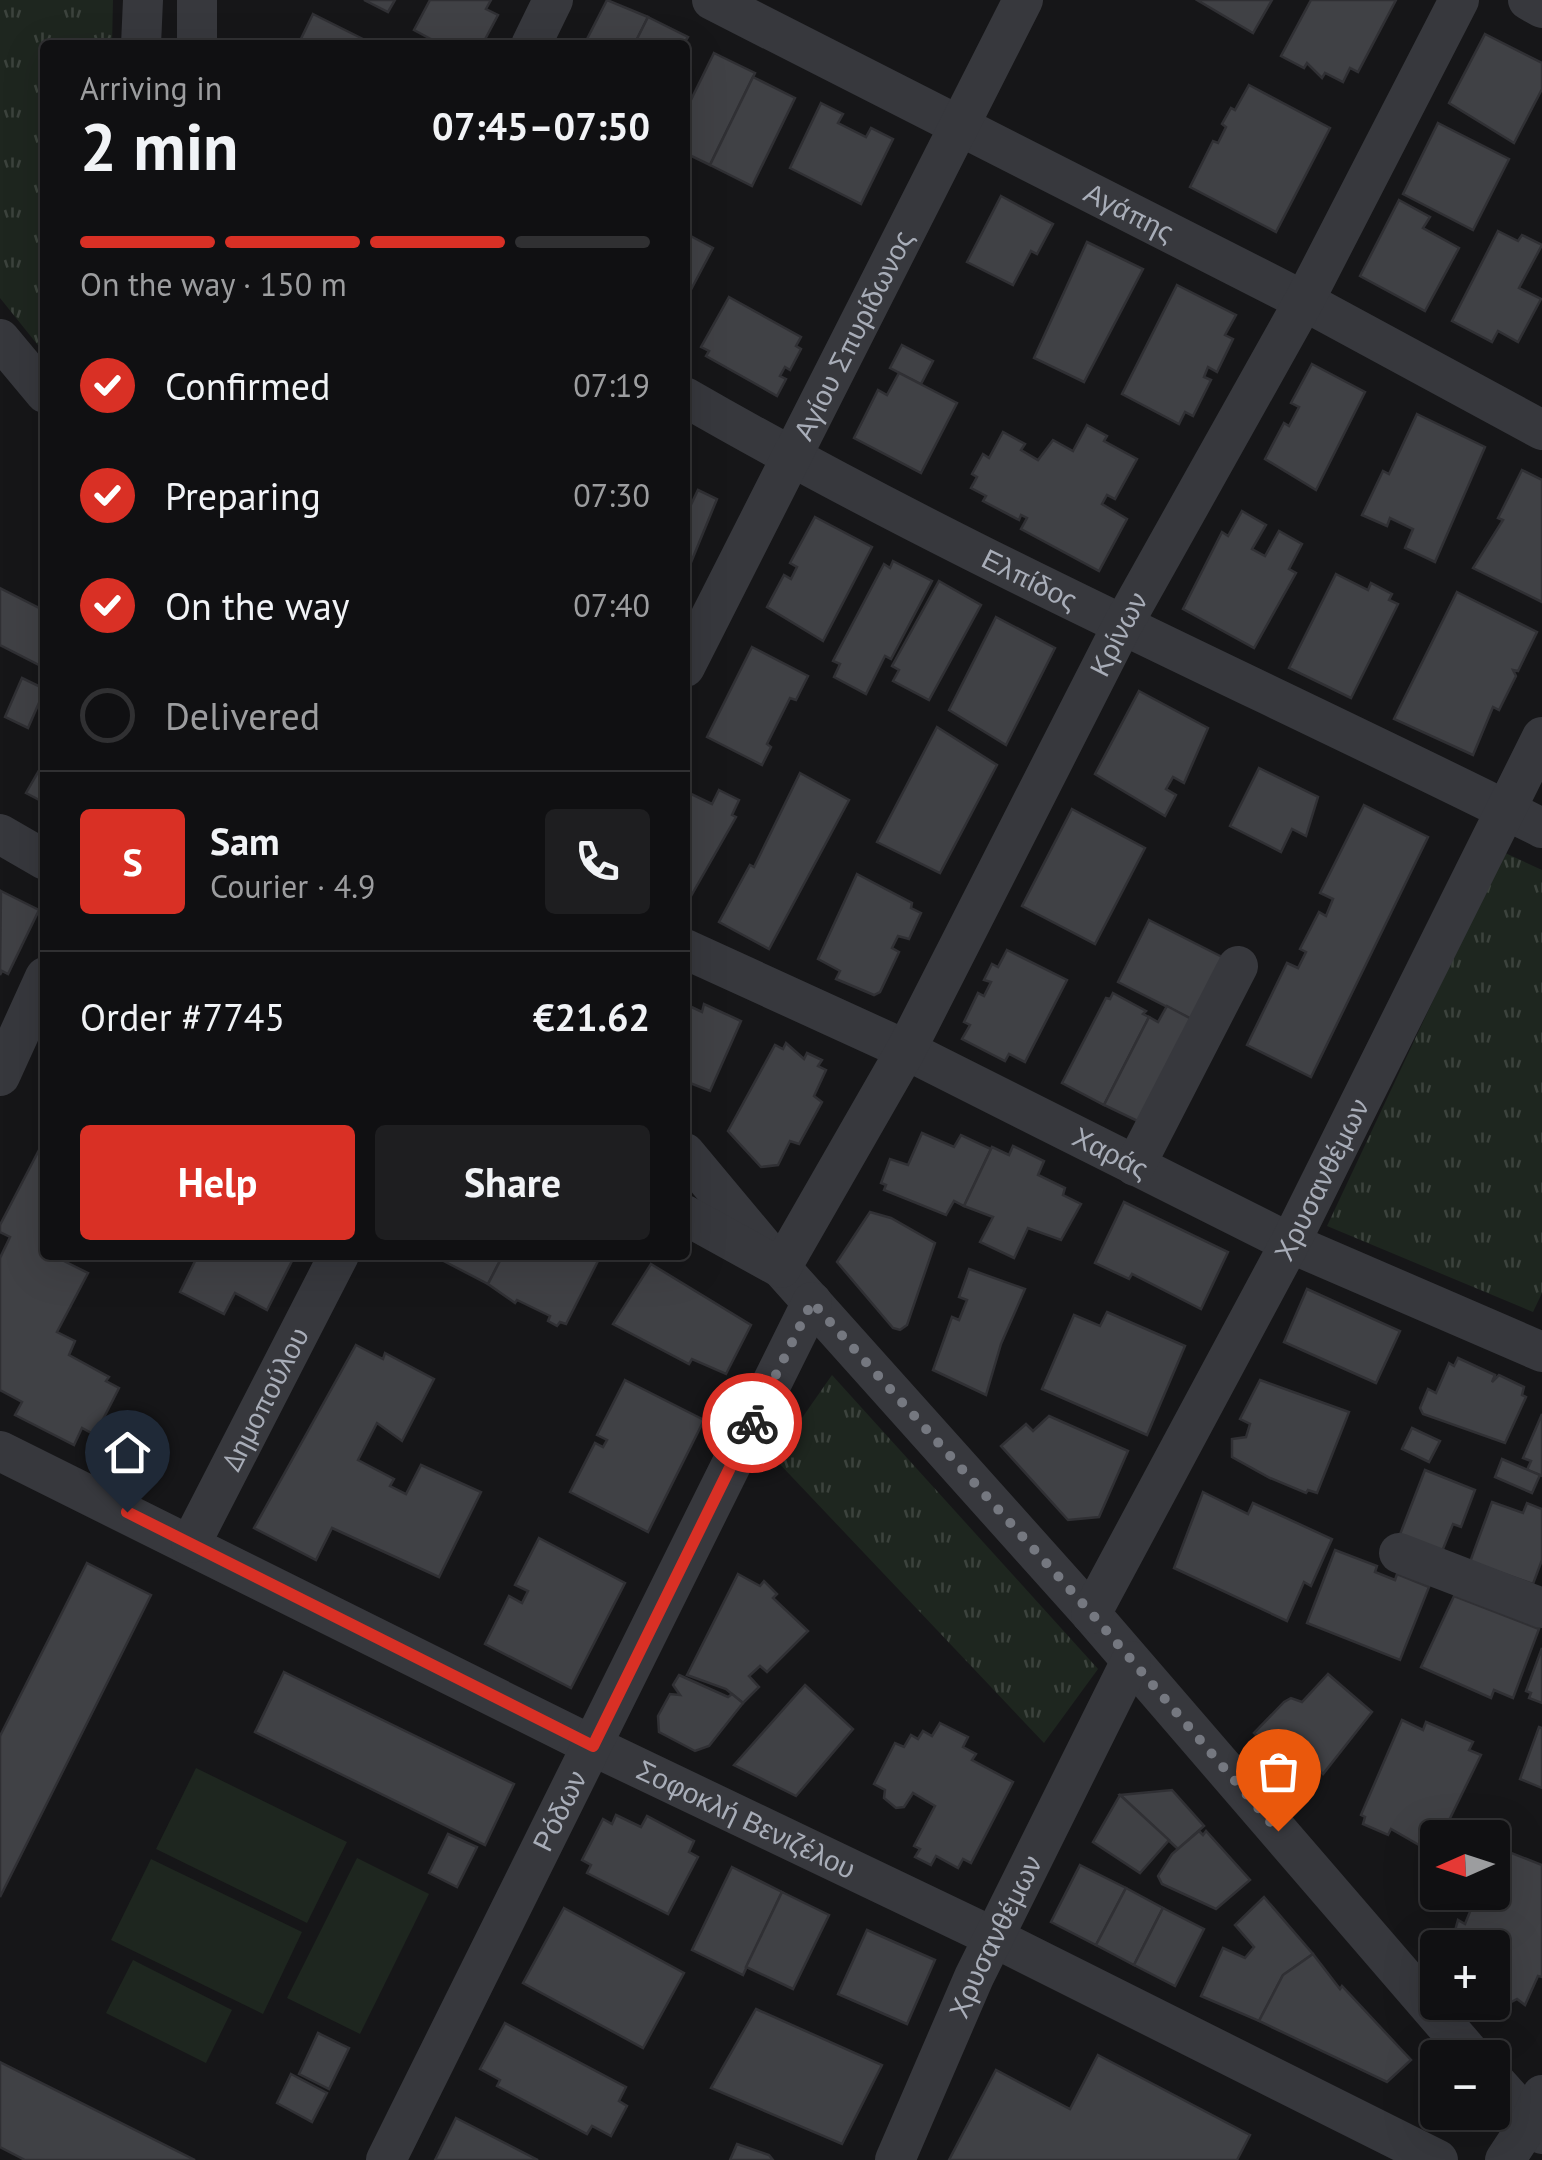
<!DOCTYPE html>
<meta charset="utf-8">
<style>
:root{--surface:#101012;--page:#1e1e20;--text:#f1f3f6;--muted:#9c9d9f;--line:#303032;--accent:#d93025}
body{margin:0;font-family:"PT Sans",sans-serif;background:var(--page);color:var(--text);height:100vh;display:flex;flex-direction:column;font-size:38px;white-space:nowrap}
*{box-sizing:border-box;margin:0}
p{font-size:32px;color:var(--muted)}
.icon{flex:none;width:55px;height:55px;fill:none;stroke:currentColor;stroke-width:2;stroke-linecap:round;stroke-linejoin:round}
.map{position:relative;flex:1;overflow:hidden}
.panel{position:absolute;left:40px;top:40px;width:650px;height:1220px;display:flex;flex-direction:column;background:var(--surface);border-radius:10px;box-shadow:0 10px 40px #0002,0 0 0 2px var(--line)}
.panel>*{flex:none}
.needle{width:65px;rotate:267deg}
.tools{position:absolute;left:1420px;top:1820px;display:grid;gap:20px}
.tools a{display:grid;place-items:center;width:90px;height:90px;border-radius:10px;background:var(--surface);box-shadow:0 10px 40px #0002,0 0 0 2px var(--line);font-size:50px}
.pin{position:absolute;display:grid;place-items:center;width:85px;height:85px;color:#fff;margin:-102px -42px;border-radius:50% 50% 50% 0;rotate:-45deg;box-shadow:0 0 10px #0007}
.pin .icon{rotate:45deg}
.courier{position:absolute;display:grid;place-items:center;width:100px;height:100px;margin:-50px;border:8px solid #d93025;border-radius:50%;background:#fff;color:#222;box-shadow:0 2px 12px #0007}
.headline em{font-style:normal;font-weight:700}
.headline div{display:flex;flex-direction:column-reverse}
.headline{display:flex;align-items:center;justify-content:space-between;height:170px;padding:0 40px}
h1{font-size:65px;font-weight:700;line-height:75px}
.bar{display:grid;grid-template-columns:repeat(4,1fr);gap:15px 10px;align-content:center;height:120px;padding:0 40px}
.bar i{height:12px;border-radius:8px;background:var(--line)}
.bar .on{background:var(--accent)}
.bar p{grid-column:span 4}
.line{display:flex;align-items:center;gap:25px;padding:0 40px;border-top:2px solid var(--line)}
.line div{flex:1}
.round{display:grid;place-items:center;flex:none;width:105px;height:105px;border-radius:10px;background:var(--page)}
ol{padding:0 40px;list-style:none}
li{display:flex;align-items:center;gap:30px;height:110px}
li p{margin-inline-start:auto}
li .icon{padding:10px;border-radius:50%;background:var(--accent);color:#fff;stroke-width:4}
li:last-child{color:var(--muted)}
li i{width:55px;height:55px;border:5px solid var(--line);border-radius:50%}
.button{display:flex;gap:20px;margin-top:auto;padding:20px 40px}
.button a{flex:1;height:115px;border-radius:10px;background:var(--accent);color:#fff;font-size:40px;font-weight:700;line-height:115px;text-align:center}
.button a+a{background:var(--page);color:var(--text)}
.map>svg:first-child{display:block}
.park{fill:url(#park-tufts)}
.garden{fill:#1e261f}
.building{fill:#404145;stroke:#303034;stroke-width:2.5}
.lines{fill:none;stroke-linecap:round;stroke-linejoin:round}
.minor{stroke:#37383d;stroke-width:40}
.done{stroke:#757880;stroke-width:10;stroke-dasharray:0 18}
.route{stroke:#d93025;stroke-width:12}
.labels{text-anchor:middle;stroke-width:8;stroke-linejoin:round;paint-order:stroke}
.street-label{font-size:28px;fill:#a8adb8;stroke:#111113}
</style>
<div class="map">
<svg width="1542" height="2160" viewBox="0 0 1542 2160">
<defs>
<pattern id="park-tufts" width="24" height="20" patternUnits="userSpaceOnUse" patternTransform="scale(2.5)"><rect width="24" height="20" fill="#1e261f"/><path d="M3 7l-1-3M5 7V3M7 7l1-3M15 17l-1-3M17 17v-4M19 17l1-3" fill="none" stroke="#3c433d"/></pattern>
</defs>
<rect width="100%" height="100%" fill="#161618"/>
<g class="park">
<polygon points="0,0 113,0 112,45 45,45 45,354 0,298"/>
<polygon points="1503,852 1542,870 1542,1293 1533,1312 1327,1226"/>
<polygon points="832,1375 1098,1669 1044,1743 774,1458"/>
</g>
<g class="garden">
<polygon points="196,1768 347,1842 307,1923 156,1849"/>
<polygon points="357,1858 429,1894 360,2034 287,1998"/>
<polygon points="151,1859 302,1932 263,2014 111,1940"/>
<polygon points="133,1960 232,2010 206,2063 106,2013"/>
</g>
<g class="building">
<polygon points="364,0 395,0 388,12"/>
<polygon points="430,0 491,0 486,9 498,15 482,45 442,45 414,30"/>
<polygon points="607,0 648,17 634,45 584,45"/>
<polygon points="1197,0 1272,0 1253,33"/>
<polygon points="1311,0 1396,0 1358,72 1350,68 1343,82 1325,73 1322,78 1307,63 1304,68 1281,56"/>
<polygon points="313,14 375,45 298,45"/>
<polygon points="648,17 688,37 683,45 634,45"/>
<polygon points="1485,34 1542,63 1542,89 1514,143 1449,103"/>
<polygon points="714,53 755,73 710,165 685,153 685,112"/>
<polygon points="753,77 795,98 752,186 710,165"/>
<polygon points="1249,85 1330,128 1276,232 1190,187 1213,141 1218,143 1226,127 1222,124 1231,108 1235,110"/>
<polygon points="821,103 843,114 838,123 866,137 871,128 893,139 861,204 790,168"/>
<polygon points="1438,123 1509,159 1473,230 1403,194"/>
<polygon points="1001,196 1053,224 1037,254 1031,251 1013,285 967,262"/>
<polygon points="1399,200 1430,217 1423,228 1459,248 1425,311 1360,276"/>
<polygon points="1498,231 1518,241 1522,235 1542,245 1519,288 1541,299 1518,342 1498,331 1492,342 1452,321"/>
<polygon points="685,233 713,248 685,301"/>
<polygon points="1087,242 1143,269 1084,382 1034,358"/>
<polygon points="1177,285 1236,315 1225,335 1233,339 1217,372 1208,367 1204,377 1211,380 1193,416 1185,412 1179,424 1122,394"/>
<polygon points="729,297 801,337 796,346 801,349 790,370 785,367 780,376 786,379 777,396 706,356 709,351 701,347"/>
<polygon points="902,345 933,361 921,384 890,368"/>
<polygon points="1312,364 1365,392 1316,490 1265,459 1284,423 1289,426 1299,407 1291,403"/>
<polygon points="899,373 957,403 921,473 854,438 878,390 887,395"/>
<polygon points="1417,414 1485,447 1435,562 1405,548 1413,529 1390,518 1387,526 1362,515 1383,471 1389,474"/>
<polygon points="1087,425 1107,436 1104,441 1137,459 1115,499 1107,495 1102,504 1127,519 1099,571 1021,529 1027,518 1021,515 1019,520 983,501 986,496 971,488 977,477 972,474 983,454 989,458 1003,432 1025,444 1021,450 1038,460 1053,440 1073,451"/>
<polygon points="1522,470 1542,480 1542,602 1473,568 1503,520 1498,518"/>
<polygon points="698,490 717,499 685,577 685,517"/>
<polygon points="1242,511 1266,525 1252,549 1265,556 1279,531 1302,544 1289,569 1296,573 1254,648 1183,609 1222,532 1228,536"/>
<polygon points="815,517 872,547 823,641 767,607 784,575 791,579 797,567 790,563"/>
<polygon points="893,561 932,581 891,659 885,656 866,694 834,677 840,664 833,661 884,564 890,568"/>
<polygon points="1336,574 1368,590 1371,583 1392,594 1389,600 1398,604 1351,698 1289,668"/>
<polygon points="939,581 981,605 929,700 893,681 899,670 892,666"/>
<polygon points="0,588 45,611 41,666 0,645"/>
<polygon points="1457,592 1537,632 1518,671 1513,670 1516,676 1499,710 1493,707 1473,755 1394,719"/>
<polygon points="996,617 1055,648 1006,745 949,710"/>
<polygon points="752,647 808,676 796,700 790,698 767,744 771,747 762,765 707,737"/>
<polygon points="22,678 45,689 28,728 5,717"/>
<polygon points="1139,691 1208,728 1184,783 1173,777 1166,789 1176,795 1165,816 1095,774"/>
<polygon points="937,727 997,765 940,873 877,842"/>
<polygon points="45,760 45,803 26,793"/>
<polygon points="1259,768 1318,797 1306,836 1292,829 1281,852 1230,826"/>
<polygon points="800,773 849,800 769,949 719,922 750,865 754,867"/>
<polygon points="719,790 739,800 732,815 736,817 691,896 685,892 685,796 687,792 712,804"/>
<polygon points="1364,805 1428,837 1311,1077 1247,1045 1287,963 1298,968 1306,952 1300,949 1319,912 1326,916 1333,899 1320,893"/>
<polygon points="1072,809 1145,848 1095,944 1022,906"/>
<polygon points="857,874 912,903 911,908 921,913 909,939 898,936 892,948 899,952 880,992 874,995 836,979 840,971 818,959"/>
<polygon points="1,891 39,910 8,974 2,971 0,975"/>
<polygon points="1149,920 1230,961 1199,1023 1118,982"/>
<polygon points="1007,950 1067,980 1025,1062 1009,1054 1005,1061 962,1039 970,1025 964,1022 978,993 984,996 991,982 984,980 992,964 998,967"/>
<polygon points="1113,993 1146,1011 1143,1014 1149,1017 1104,1105 1062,1083 1106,998 1110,999"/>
<polygon points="685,1004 702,1012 704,1004 741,1021 710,1091 685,1081 689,1074 685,1072"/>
<polygon points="1167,1006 1199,1023 1148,1126 1104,1105 1149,1017 1158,1022"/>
<polygon points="786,1043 804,1059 807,1053 822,1060 818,1066 826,1070 814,1096 822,1102 799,1144 790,1141 778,1165 761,1167 728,1131 775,1045 783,1049"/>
<polygon points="922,1133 954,1147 961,1135 991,1149 964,1206 954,1201 946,1215 884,1190 886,1185 881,1183 890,1159 908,1165"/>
<polygon points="1013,1146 1044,1161 1038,1175 1065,1188 1063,1195 1081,1204 1061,1240 1028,1228 1014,1258 980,1242 993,1217 964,1206 992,1147 1009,1155"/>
<polygon points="39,1150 45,1154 45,1255 67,1255 64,1261 88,1273 57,1332 75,1341 69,1355 109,1377 106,1381 119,1388 95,1435 82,1428 74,1445 15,1415 22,1402 0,1390 0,1258 10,1237 0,1232 0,1225"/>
<polygon points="1124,1202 1228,1252 1201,1309 1132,1274 1129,1279 1095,1263"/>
<polygon points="870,1212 891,1218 935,1243 907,1325 900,1330 893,1328 837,1262"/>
<polygon points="198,1255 295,1255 267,1310 235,1293 224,1314 180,1292"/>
<polygon points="432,1255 503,1255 488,1284"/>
<polygon points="503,1255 601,1255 566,1324 560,1322 557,1326 548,1321 550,1316 517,1300 515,1303 488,1284"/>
<polygon points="651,1264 751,1325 726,1374 692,1359 689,1364 613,1324"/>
<polygon points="969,1269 1025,1289 1001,1344 986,1395 933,1370 952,1317 959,1320 967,1300 959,1297"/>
<polygon points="1307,1289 1400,1331 1376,1383 1284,1342"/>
<polygon points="1107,1312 1185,1346 1147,1435 1042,1389 1074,1315 1100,1326"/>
<polygon points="356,1345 383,1359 385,1353 434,1379 402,1441 377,1423 358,1460 394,1479 390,1486 406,1494 421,1465 481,1492 439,1577 332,1528 316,1560 254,1528"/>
<polygon points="1458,1358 1495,1375 1492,1382 1499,1375 1524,1387 1522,1395 1526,1397 1505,1443 1423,1414 1420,1408 1428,1389 1436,1393 1449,1363 1454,1366"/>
<polygon points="625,1380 704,1420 648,1532 570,1492 595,1443 603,1447 607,1440 597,1435"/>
<polygon points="1260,1380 1349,1412 1317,1493 1308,1490 1306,1493 1270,1478 1232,1457 1232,1439 1246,1437 1250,1424 1240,1419"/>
<polygon points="1542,1414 1542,1476 1527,1470 1531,1461 1523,1458"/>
<polygon points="1049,1416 1128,1451 1099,1517 1068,1520 1001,1446 1026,1424 1033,1431"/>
<polygon points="1412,1428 1440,1441 1429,1462 1402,1449"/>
<polygon points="1502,1459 1540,1475 1532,1493 1495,1477"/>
<polygon points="1425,1470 1475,1490 1461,1527 1453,1524 1441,1554 1399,1537"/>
<polygon points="1203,1492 1248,1514 1253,1503 1332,1539 1311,1586 1304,1582 1287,1621 1174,1568"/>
<polygon points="1492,1502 1523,1513 1527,1503 1542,1509 1542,1560 1533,1584 1470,1562"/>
<polygon points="539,1538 625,1583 571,1688 485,1644 509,1596 522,1603 528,1591 515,1585"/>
<polygon points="1335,1550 1377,1566 1375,1572 1395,1580 1397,1574 1429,1587 1400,1660 1307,1623"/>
<polygon points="87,1563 151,1595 0,1897 0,1736"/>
<polygon points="738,1574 760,1586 764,1581 777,1594 773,1598 808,1631 767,1672 760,1666 749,1676 759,1687 743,1703 726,1689 687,1675"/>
<polygon points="1454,1596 1539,1629 1513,1698 1494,1690 1491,1698 1421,1667"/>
<polygon points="1542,1648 1542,1703 1529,1698 1531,1693 1526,1691"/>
<polygon points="284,1672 514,1784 485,1845 255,1732"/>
<polygon points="1328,1674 1372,1712 1323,1774 1318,1769 1306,1783 1254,1733 1284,1702 1291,1698 1302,1702"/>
<polygon points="679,1675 728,1697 732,1694 743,1703 709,1746 695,1751 659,1732 658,1716 670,1694 680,1695 673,1685"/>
<polygon points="805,1685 853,1729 796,1796 734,1765"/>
<polygon points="1402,1720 1423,1730 1426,1722 1473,1742 1469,1750 1481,1755 1433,1853 1391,1829 1388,1835 1363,1824 1365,1817 1361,1815"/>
<polygon points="940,1723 968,1737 963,1747 976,1754 972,1760 1013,1782 971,1863 963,1859 958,1868 936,1856 931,1865 915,1857 920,1849 914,1846 935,1806 913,1793 904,1807 896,1808 884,1798 885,1790 874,1784 895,1743 904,1747 911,1735 918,1739 923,1731 932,1736"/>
<polygon points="1539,1727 1542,1728 1542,1788 1520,1779"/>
<polygon points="1172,1790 1204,1826 1178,1849 1120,1795"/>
<polygon points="1120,1795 1169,1840 1140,1873 1093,1842"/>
<polygon points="616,1815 641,1827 647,1816 694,1841 689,1852 698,1857 668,1914 587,1873 591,1865 582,1860 603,1819 612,1824"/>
<polygon points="1199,1831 1203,1835 1206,1831 1250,1880 1216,1909 1162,1884 1158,1876 1172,1854"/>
<polygon points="448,1834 477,1847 457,1887 429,1873"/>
<polygon points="1496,1847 1542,1865 1542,1977 1538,1976 1525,2005 1517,1999 1500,2008 1492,1988 1492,1948 1445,1948 1451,1945 1458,1920 1465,1924 1478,1892 1492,1892"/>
<polygon points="1080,1865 1126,1888 1096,1945 1051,1922"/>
<polygon points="732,1867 782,1892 743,1975 692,1950"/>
<polygon points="1126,1888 1163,1908 1134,1965 1096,1945"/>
<polygon points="782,1892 829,1915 793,1989 746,1967"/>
<polygon points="1264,1897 1313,1954 1283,1975 1259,2021 1201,1996 1223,1948 1245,1958 1254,1947 1235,1925"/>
<polygon points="564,1908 684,1973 643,2048 523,1983"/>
<polygon points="1163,1908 1204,1929 1175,1986 1134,1965"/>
<polygon points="867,1930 935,1960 907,2024 838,1994"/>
<polygon points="1313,1954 1340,1989 1342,1986 1411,2060 1387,2082 1259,2021 1283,1975"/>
<polygon points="756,2009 882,2065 842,2144 711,2088"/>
<polygon points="505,2023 626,2087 619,2101 627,2106 611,2136 592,2126 587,2134 497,2086 500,2080 480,2069"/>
<polygon points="318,2033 349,2048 329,2089 299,2074"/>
<polygon points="1098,2055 1250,2135 1237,2160 949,2160 996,2070 1070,2109"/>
<polygon points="0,2062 195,2160 25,2160 0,2147"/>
<polygon points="291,2074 327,2093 312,2122 277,2103"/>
<polygon points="456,2118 538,2160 435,2160"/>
<polygon points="737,2144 769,2155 773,2160 730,2160"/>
</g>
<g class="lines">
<g class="minor">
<polyline points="197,0 197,45"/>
<path id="s1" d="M712,0L1304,301L1542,430"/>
<polyline points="1528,0 1542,8"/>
<polyline points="141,45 143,0"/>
<polyline points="531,45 553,0"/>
<polyline points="0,339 45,393"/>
<path id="s2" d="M685,397C962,557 1256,685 1542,828"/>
<path id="s3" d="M685,667L1023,0"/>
<polyline points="0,834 45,860"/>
<path id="s4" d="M685,949L906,1050L1290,1243L1542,1352"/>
<polyline points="0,1076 45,977"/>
<polyline points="685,1153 781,1268 1091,1614 1474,2058"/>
<polyline points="1135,1166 1238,966"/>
<path id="s5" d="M685,1215L781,1268L906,1050L1122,626L1304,301L1459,0"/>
<path id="s6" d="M0,1451L593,1746L993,1937L1438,2160"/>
<path id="s7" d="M191,1543L339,1255"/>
<polyline points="1399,1553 1542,1608"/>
<path id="s8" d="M1091,1614L1290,1243L1542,737"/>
<polyline points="1492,2078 1542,2134"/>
<path id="s9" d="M386,2160L812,1302"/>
<path id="s10" d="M895,2160L974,1977L1131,1661"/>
<polyline points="1505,2160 1530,2122 1542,2095"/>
</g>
</g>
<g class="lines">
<polyline class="done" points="752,1423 812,1302 1092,1614 1278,1831"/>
<polyline class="route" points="127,1512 593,1746 752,1423"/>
</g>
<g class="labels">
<g class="street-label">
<text dy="10" stroke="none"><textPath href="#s1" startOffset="468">Αγάπης</textPath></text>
<text dy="10" stroke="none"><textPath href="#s3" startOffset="372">Αγίου Σπυρίδωνος</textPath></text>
<text dy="10" stroke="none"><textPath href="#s2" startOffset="390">Ελπίδος</textPath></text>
<text dy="10" stroke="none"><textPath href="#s5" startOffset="828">Κρίνων</textPath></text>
<text dy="10" stroke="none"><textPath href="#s4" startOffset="472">Χαράς</textPath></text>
<text dy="10" stroke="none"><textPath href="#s8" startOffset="492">Χρυσανθέμων</textPath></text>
<text dy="10" stroke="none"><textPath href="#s7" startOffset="162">Δημοπούλου</textPath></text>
<text dy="10" stroke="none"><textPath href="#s9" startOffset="390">Ρόδων</textPath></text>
<text dy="10" stroke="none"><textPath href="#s6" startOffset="832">Σοφοκλή Βενιζέλου</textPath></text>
<text dy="10" stroke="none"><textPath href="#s10" startOffset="245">Χρυσανθέμων</textPath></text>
</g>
</g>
</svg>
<div class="tools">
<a><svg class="needle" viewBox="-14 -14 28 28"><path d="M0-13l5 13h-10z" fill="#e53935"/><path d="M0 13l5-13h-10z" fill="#9c9d9f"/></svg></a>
<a>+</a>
<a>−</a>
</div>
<div class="pin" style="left:1278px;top:1831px;background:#ea580c"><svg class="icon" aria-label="bag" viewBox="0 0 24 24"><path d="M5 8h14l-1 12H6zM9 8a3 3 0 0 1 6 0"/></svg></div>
<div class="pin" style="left:127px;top:1512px;background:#1f2937"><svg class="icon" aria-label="home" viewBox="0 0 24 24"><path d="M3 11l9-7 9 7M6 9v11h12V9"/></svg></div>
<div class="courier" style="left:752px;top:1423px"><svg class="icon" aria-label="bike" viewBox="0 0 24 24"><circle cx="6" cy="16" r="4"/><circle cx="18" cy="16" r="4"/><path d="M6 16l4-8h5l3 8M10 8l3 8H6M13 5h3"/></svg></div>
<section class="panel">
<div class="headline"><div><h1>2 min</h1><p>Arriving in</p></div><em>07:45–07:50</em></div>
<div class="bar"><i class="on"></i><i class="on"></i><i class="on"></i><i></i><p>On the way · 150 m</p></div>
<ol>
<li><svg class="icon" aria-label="check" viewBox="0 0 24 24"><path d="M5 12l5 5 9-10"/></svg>Confirmed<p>07:19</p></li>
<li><svg class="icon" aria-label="check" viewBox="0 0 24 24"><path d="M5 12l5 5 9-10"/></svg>Preparing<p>07:30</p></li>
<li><svg class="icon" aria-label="check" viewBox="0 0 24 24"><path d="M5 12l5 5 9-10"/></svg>On the way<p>07:40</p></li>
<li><i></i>Delivered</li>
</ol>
<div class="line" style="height:180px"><b class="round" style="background:var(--accent);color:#fff">S</b><div><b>Sam</b><p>Courier · 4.9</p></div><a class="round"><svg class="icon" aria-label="phone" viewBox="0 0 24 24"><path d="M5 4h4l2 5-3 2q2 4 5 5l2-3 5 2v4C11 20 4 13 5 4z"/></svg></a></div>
<div class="line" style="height:130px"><div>Order #7745</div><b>€21.62</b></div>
<div class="button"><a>Help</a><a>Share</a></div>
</section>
</div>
